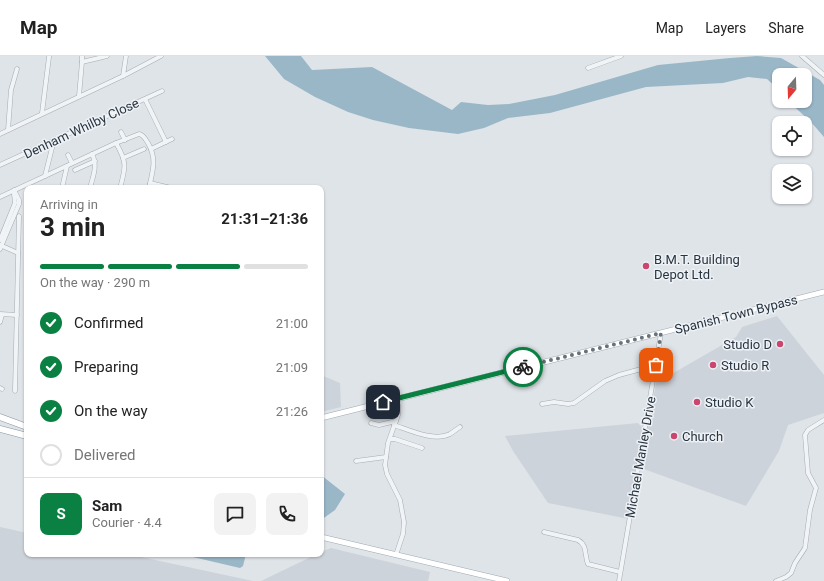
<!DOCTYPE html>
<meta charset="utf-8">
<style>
:root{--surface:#fff;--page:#f2f2f2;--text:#222;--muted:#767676;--line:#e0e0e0;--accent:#0b8043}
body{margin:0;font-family:Roboto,sans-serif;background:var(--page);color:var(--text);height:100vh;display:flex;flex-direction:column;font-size:15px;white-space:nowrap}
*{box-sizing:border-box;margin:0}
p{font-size:13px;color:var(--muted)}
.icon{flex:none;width:22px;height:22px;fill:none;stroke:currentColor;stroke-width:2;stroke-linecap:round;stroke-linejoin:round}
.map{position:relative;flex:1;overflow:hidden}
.drawer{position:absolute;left:24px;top:129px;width:300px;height:372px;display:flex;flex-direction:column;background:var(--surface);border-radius:8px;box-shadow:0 1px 3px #0004}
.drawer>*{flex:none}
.needle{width:26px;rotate:199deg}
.tools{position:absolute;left:772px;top:12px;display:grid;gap:8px}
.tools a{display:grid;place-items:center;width:40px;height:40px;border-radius:8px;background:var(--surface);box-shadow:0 1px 3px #0004;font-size:20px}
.pin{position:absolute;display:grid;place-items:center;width:34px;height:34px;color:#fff;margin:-17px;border-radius:8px;box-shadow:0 2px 6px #0006}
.courier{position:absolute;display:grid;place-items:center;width:40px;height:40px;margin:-20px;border:3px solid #0b8043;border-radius:50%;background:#fff;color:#222;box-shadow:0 1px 5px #0007}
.headline em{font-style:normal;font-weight:700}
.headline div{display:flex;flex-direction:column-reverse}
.headline{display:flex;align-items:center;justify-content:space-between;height:68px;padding:0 16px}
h1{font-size:26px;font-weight:700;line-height:30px}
.bar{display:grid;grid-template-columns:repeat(4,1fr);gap:6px 4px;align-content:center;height:48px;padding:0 16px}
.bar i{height:5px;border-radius:3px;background:var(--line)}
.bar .active{background:var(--accent)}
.bar p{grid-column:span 4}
.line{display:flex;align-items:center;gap:10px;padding:0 16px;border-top:1px solid var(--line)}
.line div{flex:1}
.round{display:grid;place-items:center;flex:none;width:42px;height:42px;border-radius:8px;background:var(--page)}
ol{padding:0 16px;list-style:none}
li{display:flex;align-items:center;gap:12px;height:44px}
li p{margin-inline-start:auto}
li .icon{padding:4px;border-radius:50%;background:var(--accent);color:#fff;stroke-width:4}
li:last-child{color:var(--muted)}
li i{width:22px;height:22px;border:2px solid var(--line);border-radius:50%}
header{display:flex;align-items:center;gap:24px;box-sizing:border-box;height:56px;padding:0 20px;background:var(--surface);border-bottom:1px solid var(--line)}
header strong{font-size:19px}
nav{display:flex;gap:22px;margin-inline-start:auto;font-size:14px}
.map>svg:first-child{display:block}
.built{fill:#cdd3da}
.water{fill:#9ab7c8}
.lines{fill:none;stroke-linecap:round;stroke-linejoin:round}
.minor-casing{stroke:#a4acb2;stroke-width:5}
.major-casing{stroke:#9eaab3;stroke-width:6}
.highway-casing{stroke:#87939e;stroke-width:7}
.minor{stroke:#f1f4f6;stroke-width:4}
.major{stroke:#fff;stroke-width:5}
.highway{stroke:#fff;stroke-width:6}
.done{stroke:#68727a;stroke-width:4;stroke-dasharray:0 7.2}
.route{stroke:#0b8043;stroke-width:5}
.poi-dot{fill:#cb466e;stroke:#eef2f6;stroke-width:1.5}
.labels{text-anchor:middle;stroke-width:3;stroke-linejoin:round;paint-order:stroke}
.street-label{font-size:13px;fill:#28343f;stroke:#eef2f6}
.poi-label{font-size:13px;fill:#28343f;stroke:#eef2f6;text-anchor:start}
</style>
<header>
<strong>Map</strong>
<nav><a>Map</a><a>Layers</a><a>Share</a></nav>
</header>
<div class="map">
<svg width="824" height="525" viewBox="0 0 824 525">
<rect width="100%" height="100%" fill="#dfe4e8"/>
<g class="built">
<polygon points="777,260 824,319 824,357 788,369 779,395 746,450 641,412 656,327 736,281 742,271"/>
<polygon points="321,319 340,327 341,351 321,356"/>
<polygon points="638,367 644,374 629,463 548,447 513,395 505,380"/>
<polygon points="0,471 27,477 27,498 127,498 253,525 0,525"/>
<polygon points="331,492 430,516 428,525 261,525 317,498 321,498 321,496"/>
</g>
<g class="water">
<polygon points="265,0 301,0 312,14 372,11 452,54 461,46 488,49 509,48 555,39 658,9 730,2 757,0 781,2 820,24 824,29 824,81 811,66 788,45 805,45 805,19 779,19 779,34 767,23 748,21 723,27 646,31 550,57 508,62 484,72 458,78 409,72 373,64 348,56 315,41 284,23"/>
<polygon points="321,419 345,438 335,454 321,464"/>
<polygon points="180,498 246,498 243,510 240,512"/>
</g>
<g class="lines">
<g class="minor-casing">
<g id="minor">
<polyline points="802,0 824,19"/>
<polyline points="82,6 107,0"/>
<polyline points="588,12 621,0"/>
<polyline points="123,20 126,0"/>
<polyline points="79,40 82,6 82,0"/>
<polyline points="145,43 166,86"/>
<polyline points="42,57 49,1"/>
<polyline points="8,74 11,34 17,13"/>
<polyline points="121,76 125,84"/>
<polyline points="0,78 123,20 161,0"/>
<path d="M116,87C127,106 126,111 120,132"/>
<polyline points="151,93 172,83"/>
<polyline points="68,99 72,107"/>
<polyline points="123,102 144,93"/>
<polyline points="0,109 162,35"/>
<polyline points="75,114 95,105"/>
<polyline points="45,120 54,84"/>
<polyline points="150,127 171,132"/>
<polyline points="62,132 67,110"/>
<path d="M90,132C93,120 98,110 92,98"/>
<path d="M0,141L116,87L139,78C144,79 145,83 148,87C157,103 153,114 149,132"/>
<polyline points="0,184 15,147 14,138"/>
<polyline points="0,189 18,197"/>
<polyline points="0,193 19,148 19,144 14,134"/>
<polyline points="0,258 17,259"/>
<polyline points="0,266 2,259"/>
<polyline points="0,332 2,333"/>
<polyline points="15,335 19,160"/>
<polyline points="542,348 554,346 568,348 574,347 605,325 619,319 656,309"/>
<polyline points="371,367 379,369 396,365"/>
<path d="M394,369C409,374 434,386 450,378C453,376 457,373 460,371"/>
<polyline points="391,383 395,383 422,392"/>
<polyline points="356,405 386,401"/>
<path d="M544,476L578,484C588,490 584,499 588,508L620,516"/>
<polyline points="396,499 403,478 404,466 400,444 387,418 385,409 388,387 398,359 398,349"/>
<polyline points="619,525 661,277"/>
<polyline points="776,525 786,521 791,517 795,507 805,492 810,454 816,432 808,417 805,379 808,374 824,364"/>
</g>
</g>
<g class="major-casing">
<g id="major">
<polyline points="321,362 824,236"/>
<polyline points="321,481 507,525"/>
</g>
</g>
<g class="highway-casing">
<g id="highway">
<polyline points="0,361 27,371"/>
<polyline points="0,373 27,380"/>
</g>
</g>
<use href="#minor" class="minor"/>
<use href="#major" class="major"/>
<use href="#highway" class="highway"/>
</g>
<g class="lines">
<polyline class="done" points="523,311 661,277 656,309"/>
<polyline class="route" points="383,346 523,311"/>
</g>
<g class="poi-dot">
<circle cx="646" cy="210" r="4"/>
<circle cx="780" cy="288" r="4"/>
<circle cx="713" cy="309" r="4"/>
<circle cx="697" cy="346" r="4"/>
<circle cx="674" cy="380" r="4"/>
</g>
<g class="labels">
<g class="street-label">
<text transform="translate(81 72) rotate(-25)" y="5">Denham Whilby Close</text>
<text transform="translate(736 258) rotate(-14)" y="5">Spanish Town Bypass</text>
<text transform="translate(640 401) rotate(-80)" y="5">Michael Manley Drive</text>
</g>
<g class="poi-label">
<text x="654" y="208">B.M.T. Building<tspan x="654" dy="15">Depot Ltd.</tspan></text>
<text x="772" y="293" text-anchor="end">Studio D</text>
<text x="721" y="314">Studio R</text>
<text x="705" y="351">Studio K</text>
<text x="682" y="385">Church</text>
</g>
</g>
</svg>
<div class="tools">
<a><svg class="needle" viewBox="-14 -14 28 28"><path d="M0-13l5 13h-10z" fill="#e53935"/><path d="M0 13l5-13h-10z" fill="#767676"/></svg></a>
<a><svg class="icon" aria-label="locate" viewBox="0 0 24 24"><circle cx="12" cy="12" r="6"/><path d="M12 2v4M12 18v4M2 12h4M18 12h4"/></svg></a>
<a><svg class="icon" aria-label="layers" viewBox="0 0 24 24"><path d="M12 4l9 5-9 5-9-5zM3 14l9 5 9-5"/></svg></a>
</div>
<div class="pin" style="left:656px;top:309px;background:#ea580c"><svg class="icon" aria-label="bag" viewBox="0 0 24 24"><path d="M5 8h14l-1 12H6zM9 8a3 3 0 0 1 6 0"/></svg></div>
<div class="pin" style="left:383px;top:346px;background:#1f2937"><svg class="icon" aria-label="home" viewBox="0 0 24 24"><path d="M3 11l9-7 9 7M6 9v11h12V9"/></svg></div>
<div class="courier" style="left:523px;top:311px"><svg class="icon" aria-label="bike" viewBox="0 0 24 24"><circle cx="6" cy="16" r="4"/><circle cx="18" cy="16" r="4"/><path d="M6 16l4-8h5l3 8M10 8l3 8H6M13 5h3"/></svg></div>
<section class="drawer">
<div class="headline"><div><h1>3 min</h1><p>Arriving in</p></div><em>21:31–21:36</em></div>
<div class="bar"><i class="active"></i><i class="active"></i><i class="active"></i><i></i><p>On the way · 290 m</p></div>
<ol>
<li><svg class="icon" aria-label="check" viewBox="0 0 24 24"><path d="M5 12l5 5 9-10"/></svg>Confirmed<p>21:00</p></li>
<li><svg class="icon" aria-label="check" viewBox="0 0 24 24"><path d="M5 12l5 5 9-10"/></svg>Preparing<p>21:09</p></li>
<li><svg class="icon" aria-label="check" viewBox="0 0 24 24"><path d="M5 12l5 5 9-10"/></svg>On the way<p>21:26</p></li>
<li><i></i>Delivered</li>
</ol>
<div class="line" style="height:72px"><b class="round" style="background:var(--accent);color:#fff">S</b><div><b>Sam</b><p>Courier · 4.4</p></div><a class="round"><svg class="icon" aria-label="chat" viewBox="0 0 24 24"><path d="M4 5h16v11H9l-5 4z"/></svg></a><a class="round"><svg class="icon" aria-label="phone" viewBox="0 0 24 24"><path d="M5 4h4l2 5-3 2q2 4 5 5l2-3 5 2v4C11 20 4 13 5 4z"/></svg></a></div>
</section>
</div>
